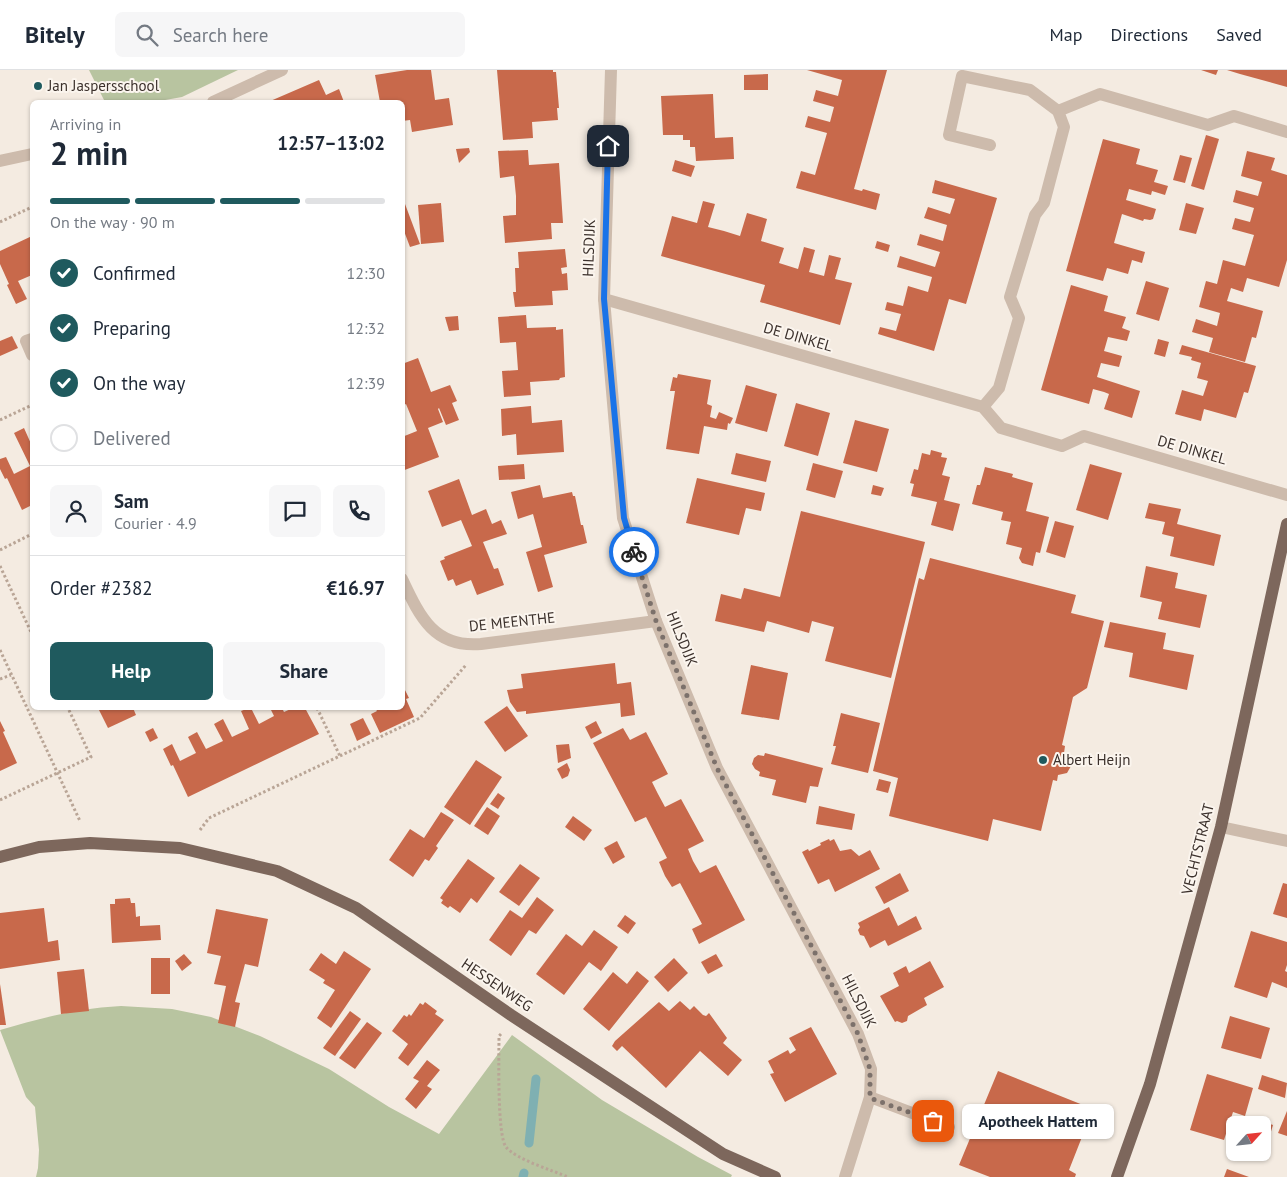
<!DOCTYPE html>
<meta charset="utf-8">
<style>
:root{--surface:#fff;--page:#f6f6f7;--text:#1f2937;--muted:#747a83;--line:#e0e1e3;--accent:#1f5a5e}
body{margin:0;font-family:"PT Sans",sans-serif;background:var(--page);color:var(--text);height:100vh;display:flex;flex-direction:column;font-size:19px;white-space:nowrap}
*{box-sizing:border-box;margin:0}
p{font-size:16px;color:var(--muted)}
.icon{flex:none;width:28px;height:28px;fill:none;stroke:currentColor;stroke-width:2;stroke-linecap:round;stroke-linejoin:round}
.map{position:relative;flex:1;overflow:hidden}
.sheet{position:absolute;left:30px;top:30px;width:375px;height:610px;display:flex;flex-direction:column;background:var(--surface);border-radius:8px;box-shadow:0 1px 4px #0004}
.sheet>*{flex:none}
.needle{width:32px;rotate:63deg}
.buttons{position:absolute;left:1226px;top:1046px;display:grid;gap:10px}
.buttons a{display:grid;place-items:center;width:45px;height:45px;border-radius:8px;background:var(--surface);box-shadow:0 1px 4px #0004;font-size:25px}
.pin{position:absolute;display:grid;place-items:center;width:42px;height:42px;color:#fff;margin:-21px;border-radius:10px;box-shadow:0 2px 8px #0006}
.courier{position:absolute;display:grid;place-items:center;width:50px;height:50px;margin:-25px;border:4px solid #1a73e8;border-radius:50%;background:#fff;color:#222;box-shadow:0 1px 6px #0007}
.bubble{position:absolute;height:35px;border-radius:8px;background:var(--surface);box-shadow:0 1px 4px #0004;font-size:16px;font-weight:600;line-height:35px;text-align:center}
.head em{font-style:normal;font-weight:600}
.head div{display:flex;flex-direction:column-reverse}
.head{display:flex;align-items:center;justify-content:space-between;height:85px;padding:0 20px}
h1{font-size:32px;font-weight:600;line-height:38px}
.bar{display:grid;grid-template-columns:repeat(4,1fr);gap:8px 5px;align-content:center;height:60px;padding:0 20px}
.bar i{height:6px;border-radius:4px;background:var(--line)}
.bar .selected{background:var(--accent)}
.bar p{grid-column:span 4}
.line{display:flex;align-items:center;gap:12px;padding:0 20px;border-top:1px solid var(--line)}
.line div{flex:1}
.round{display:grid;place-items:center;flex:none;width:52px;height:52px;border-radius:8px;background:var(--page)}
ol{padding:0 20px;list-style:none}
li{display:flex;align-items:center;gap:15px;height:55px}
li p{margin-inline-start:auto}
li .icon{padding:5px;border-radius:50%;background:var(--accent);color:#fff;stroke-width:4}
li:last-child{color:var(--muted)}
li i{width:28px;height:28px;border:2px solid var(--line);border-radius:50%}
.cta{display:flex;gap:10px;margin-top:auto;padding:10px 20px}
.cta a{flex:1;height:58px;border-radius:8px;background:var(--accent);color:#fff;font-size:20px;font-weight:600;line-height:58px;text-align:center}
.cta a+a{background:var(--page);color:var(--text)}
header{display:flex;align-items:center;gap:30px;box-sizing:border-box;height:70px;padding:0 25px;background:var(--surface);border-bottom:1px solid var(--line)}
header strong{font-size:24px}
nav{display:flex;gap:28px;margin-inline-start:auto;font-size:18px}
.search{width:350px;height:45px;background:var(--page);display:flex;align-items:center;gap:12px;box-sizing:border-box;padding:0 18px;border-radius:8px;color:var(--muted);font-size:19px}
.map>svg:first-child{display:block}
.green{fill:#b8c4a0}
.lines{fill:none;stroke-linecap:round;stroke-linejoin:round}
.stream{stroke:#7fb0b2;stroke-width:9}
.building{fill:#c8694b}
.path{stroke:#b9a596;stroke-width:3;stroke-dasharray:2.5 2.5;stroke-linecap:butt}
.minor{stroke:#cdbbac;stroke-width:12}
.major{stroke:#7d675c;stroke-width:12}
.done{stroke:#7c716b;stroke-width:5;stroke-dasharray:0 9}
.route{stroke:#1a73e8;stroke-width:6}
.poi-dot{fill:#1f5a5e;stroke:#fbf5ee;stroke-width:2}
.labels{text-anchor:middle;stroke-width:4;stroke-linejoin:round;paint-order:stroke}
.poi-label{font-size:15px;fill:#3b302b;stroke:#fbf5ee;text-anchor:start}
.street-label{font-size:15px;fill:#3b302b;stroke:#fbf5ee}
</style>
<header>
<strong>Bitely</strong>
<div class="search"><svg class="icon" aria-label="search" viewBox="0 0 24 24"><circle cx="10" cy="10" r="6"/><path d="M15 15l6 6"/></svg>Search here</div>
<nav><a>Map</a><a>Directions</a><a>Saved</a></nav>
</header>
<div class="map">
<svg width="1287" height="1107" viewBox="0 0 1287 1107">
<rect width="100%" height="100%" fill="#f4ebe1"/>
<g class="green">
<polygon points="89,0 238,0 182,27 154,32 105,32"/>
<path d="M121,936L172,939L211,947L260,966L329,999L389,1037L439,1064L512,965L602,1030L698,1087L732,1105L731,1107H36L38,1098L39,1080L35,1037L26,1027L0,960C41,948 79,938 121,936Z"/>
</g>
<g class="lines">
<g class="stream">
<polyline points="529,1073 536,1009"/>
<polyline points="523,1107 524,1103"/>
</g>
</g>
<g class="building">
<polygon points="407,0 431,0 435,30 449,28 453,55 412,62 410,50 402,51 402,32 380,32 375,5"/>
<polygon points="497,0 553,0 553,2 556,2 559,38 557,38 558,50 532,52 533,68 503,70"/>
<polygon points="807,0 887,0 854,119 862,121 863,119 880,124 876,140 796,118 801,101 815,105 827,63 805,57 808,46 830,52 834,37 813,31 816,20 838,26 842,10"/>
<polygon points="1201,0 1218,0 1216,5"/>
<polygon points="1227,0 1287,0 1287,17 1240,4"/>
<polygon points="768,4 768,20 744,20 744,5"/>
<polygon points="319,10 326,25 339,19 344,32 268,32"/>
<polygon points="713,24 715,68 733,67 734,89 696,91 695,77 690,77 690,70 683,70 683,65 663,65 661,26"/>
<polygon points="1206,65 1219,69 1204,120 1191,116"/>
<polygon points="1103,69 1140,79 1136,94 1158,100 1154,112 1168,116 1165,125 1152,121 1151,125 1129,119 1126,130 1156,139 1153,149 1150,150 1144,149 1143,151 1122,144 1114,173 1145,182 1142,193 1132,190 1128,204 1107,198 1103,211 1066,201"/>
<polygon points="469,78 470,82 459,93 456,79"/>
<polygon points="528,80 529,95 559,93 563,153 551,153 552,169 505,173 503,146 516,145 516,126 514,106 500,108 498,81"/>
<polygon points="1247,81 1275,88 1271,100 1287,105 1287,190 1279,217 1247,208 1243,222 1231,218 1227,231 1263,241 1256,268 1252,267 1245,292 1209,282 1213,268 1192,262 1196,249 1217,256 1220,243 1199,237 1206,211 1217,214 1223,190 1245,196 1254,165 1232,159 1235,148 1250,152 1254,138 1233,132 1236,120 1258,126 1262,112 1241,106"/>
<polygon points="1180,85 1192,88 1185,113 1173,110"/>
<polygon points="675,90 695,96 691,107 672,101"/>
<polygon points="935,110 997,128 966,234 949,229 934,281 878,264 880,257 896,261 901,244 885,240 887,232 903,236 908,216 928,222 932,207 897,197 900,186 935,197 940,182 917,175 920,164 943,171 947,155 924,148 928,137 950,144 955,129 932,123"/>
<polygon points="402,126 420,174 410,177 404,161 402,161"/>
<polygon points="703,131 715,134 708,157 724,161 740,166 747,143 767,149 761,171 784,178 779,193 798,199 804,177 815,180 809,202 824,206 829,185 841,188 835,209 852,213 840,255 760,232 765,215 661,186 672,146 697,153"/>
<polygon points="441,133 444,172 421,174 418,135"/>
<polygon points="1186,133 1204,138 1196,164 1179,160"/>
<polygon points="32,166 32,205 18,211 27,229 16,234 7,215 9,214 0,194 0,181"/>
<polygon points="877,171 890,175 888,182 875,178"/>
<polygon points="565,179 567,197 561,198 562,204 567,203 568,220 552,221 553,235 515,237 513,222 516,222 515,198 519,198 518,182"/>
<polygon points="1146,211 1169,218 1159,251 1136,244"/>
<polygon points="1071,215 1108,226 1104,241 1126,247 1122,258 1130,261 1127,271 1108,267 1104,281 1122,286 1119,297 1101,293 1097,307 1140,321 1132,348 1104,339 1109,324 1104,322 1093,319 1089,334 1041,320"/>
<polygon points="526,245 527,258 556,257 556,260 563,259 565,307 560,308 559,310 530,312 531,325 504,327 502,301 518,300 516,272 500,273 498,247"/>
<polygon points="458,246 459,260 449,261 445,247"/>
<polygon points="12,266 18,278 0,286 0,271"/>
<polygon points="1158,269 1169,272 1165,287 1154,284"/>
<polygon points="1182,275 1256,296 1248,323 1244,322 1236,348 1204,339 1201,351 1175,344 1182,320 1203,326 1208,311 1197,308 1201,293 1191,290 1192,287 1179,284"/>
<polygon points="418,288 431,322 450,315 457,331 452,333 459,350 446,355 439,338 438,339 443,352 428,358 439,387 402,401 402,367 417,361 406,334 402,336 402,294"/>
<polygon points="678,304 711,310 707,334 712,336 710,347 716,349 719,342 733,348 730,354 728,353 727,360 704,356 699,384 666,379 675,321 670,321 673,307 677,308"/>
<polygon points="746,315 777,324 767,362 735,353"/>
<polygon points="796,333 830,343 818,386 784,376"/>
<polygon points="531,336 532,353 562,350 564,382 517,385 516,364 502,366 501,339"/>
<polygon points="855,350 889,359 877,402 843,393"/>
<polygon points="24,358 32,376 32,435 22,440 7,408 5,409 0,399 0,389 6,387 14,404 30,396 14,363"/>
<polygon points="931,380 942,383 941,387 947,388 942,405 950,407 944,430 960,434 953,461 931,455 937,432 911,426 914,414 910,413 914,399 918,400 922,383 930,385"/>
<polygon points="736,383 771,391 766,412 731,404"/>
<polygon points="813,393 843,401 835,428 806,420"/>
<polygon points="524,394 525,409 499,410 498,396"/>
<polygon points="1090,394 1122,403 1108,450 1076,440"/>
<polygon points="985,397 1013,404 1012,407 1033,413 1026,441 1049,447 1040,483 1036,482 1033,496 1022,493 1019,488 1022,478 1006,474 1011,452 1001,450 1003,442 972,434 977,415 980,415"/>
<polygon points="697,408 765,423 761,441 746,438 739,465 686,453"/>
<polygon points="459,409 472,445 486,439 492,454 501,450 507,464 483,472 494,499 498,498 504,515 477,525 471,510 456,516 453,509 448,511 440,491 445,489 444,487 472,476 461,450 442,457 428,421"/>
<polygon points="540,415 543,428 572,422 573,426 575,426 581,455 583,455 587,473 544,485 553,517 538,522 526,482 542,477 533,444 518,449 511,422"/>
<polygon points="873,415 884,418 881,426 871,424"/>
<polygon points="1149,433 1181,439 1177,454 1221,465 1214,496 1170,486 1174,467 1162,464 1165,452 1145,448"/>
<polygon points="801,441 925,472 891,608 825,591 834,557 812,551 809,563 767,551 764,562 715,551 721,524 741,529 744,518 780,527"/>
<polygon points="1055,451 1074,456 1065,488 1046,482"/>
<polygon points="930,488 1076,525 1071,543 1104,551 1087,618 1073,627 1062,675 1065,676 1064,683 1069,687 1071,696 1067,703 1058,705 1057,711 1053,710 1041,761 993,749 988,771 889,746 898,708 873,701 919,508 924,510"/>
<polygon points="1146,496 1178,503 1175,518 1207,525 1200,558 1158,549 1162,532 1140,527"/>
<polygon points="1110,552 1166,563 1163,579 1194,585 1187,620 1129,607 1133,583 1104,577"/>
<polygon points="615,593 617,614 631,612 635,645 621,647 620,633 526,644 526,641 517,642 510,632 507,620 523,618 521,604"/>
<polygon points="751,595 788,603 779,650 741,644"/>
<polygon points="402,614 409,628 406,629 414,647 380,663 371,644 377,641 375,638 402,638"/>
<polygon points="507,636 528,666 505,682 484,652"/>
<polygon points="98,638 133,638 136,645 108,658"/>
<polygon points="249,638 251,638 259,654 274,646 270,638 282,638 284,642 293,638 305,638 319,664 188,727 173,695 171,696 163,679 172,674 180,691 196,683 188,667 197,662 206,679 223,671 214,654 223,649 232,667 249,659 241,641"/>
<polygon points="841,643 880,653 868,703 831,694 836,676 833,676"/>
<polygon points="363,648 371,664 357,671 350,654"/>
<polygon points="0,651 5,661 3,662 17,693 0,701"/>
<polygon points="596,651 602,663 591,669 585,657"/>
<polygon points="153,658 158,668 150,672 145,662"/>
<polygon points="623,658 630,670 646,662 668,704 652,712 658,724 665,737 681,729 704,771 688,779 693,791 700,803 716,795 745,850 699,874 692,859 702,854 680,813 672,817 665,806 659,792 667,788 646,747 635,752 593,673"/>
<polygon points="569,674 571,688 558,693 556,675"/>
<polygon points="765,683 823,698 818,717 810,716 806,733 772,725 776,710 759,706 760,702 755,699 752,694 754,688 758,685 764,686"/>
<polygon points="476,690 502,707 470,755 444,737"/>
<polygon points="567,693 570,700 568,706 562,709 557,699"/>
<polygon points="879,709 891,712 888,723 876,720"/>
<polygon points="498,723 505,728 498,739 490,734"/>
<polygon points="819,736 855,744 852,760 816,754"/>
<polygon points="487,737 500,746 488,765 474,756"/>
<polygon points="441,742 454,750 436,776 438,778 429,791 425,789 413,807 389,790 410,759 424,768"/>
<polygon points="573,746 592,760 584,771 565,757"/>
<polygon points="829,769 830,771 834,769 840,781 851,779 859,786 870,780 880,799 835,822 829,809 818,814 802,782 808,779 809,781 821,775 820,773"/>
<polygon points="617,771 625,787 613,794 604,778"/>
<polygon points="468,789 495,808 477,833 471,828 460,843 450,836 448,838 441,833 443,830 440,828"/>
<polygon points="520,794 540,808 519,836 499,822"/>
<polygon points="900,803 909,821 884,834 875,817"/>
<polygon points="1283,813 1287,814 1287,848 1273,844"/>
<polygon points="537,827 554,840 536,864 529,860 511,886 489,870 510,840 522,848"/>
<polygon points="130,828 131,833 135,833 136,847 140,846 140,856 160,855 161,870 112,873 110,834 115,834 115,829"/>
<polygon points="889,837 898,856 916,846 922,859 888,876 885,870 870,878 864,866 860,865 858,860 860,857 858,853"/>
<polygon points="44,838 48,872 58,870 60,890 0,899 0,843"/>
<polygon points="216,839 268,849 258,897 245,894 235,932 240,933 235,957 218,953 226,916 214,914 221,886 207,883"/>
<polygon points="625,845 636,853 628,864 617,856"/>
<polygon points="594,860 618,877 601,901 589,892 564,925 536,904 566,864 582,876"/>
<polygon points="1251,861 1287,872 1287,895 1285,901 1287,902 1287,918 1272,912 1267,928 1234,917"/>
<polygon points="344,881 371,899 331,958 317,948 335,920 323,913 325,910 309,900 321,883 336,894"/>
<polygon points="184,884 192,893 182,901 175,891"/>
<polygon points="716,884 723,896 708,904 701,892"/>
<rect x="151" y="888" width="19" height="36"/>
<polygon points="674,888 688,903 668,922 654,907"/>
<polygon points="930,891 944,917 924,928 927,935 908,946 907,951 902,953 897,951 895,952 880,926 899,916 893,903 906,896 909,903"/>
<polygon points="84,899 89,941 61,944 57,902"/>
<polygon points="637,901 649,911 609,961 583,939 613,902 627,914"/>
<polygon points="0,914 6,955 0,955"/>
<polygon points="680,931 690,940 694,936 703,945 706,946 709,943 727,968 723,973 742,990 728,1006 700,981 666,1018 622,976 617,981 612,976 615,971 659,932 669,941"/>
<polygon points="425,932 437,941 435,944 444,950 408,996 398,988 408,974 392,961 404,945 407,947 409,944 411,946 420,933 423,935"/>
<polygon points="350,941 361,949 335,986 323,978"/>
<polygon points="1230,946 1270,958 1261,989 1221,978"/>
<polygon points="367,952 382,963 355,999 339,988"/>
<polygon points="811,957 837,1004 785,1032 770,1004 774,1003 768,991 788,980 790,984 796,980 789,968"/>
<polygon points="427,990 440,1000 427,1016 432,1019 416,1039 405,1029 419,1011 413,1008"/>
<polygon points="998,1001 1093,1039 1069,1100 1076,1104 1075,1107 990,1107 959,1095"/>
<polygon points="1207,1004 1253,1018 1245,1046 1233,1042 1224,1070 1190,1060"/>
<polygon points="1262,1005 1287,1013 1285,1028 1258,1019"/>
<polygon points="1287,1041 1287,1066 1278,1063"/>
<polygon points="1258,1050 1273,1055 1265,1081 1262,1080 1262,1055 1256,1055"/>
<polygon points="1227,1099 1249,1107 1224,1107"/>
</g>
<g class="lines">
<g class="path">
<polyline points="0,152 32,137"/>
<polyline points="0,350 32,335"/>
<polyline points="0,480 32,464"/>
<polyline points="0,496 32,564"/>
<polyline points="0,580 80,751"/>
<polyline points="0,609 11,605"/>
<polyline points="317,638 340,686"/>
<polyline points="0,730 91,687 68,638"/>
<polyline points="200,760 209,748 420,648 466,595"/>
<path d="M501,964L499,966C499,986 497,1065 506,1077C515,1089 554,1101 568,1107"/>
</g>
<g class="minor">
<polyline points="611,0 604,229 623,448 656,551 717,698 858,964 871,999 870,1027 845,1107"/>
<polyline points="213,32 282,0"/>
<polyline points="1058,41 1100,24 1208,55 1234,46 1287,62"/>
<polyline points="0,91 32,84"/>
<polyline points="604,229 983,337 1001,358 1062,376 1084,366 1287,425"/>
<polyline points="32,269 26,271 32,285"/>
<polyline points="983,337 999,318 1019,248 1010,227 1035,145 1044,133 1064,57 1058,41 1030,20 962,6 949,65 990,75"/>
<path d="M402,509C420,547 434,578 481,574L656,551"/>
<polyline points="1221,757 1287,771"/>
<polyline points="870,1027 949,1057"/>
</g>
<g class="major">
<polyline points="0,787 39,777 90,773 180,778 277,801 356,838 511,945 723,1084 775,1107"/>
<polyline points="1117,1107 1150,1014 1221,757 1287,454"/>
</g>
</g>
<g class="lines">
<polyline class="done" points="634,482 656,551 717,698 858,964 870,999 870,1028 933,1051"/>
<polyline class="route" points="608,76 604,229 624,448 634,482"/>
</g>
<g class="poi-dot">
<circle cx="38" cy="16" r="5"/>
<circle cx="1043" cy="690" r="5"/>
</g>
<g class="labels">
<g class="poi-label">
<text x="48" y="21">Jan Jaspersschool</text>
<text x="1053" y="695">Albert Heijn</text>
</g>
<g class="street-label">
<text transform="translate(589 178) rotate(-88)" y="5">HILSDIJK</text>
<text transform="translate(798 267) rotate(16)" y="5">DE DINKEL</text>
<text transform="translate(1192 380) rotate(16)" y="5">DE DINKEL</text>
<text transform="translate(512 552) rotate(-6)" y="5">DE MEENTHE</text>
<text transform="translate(682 569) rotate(68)" y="5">HILSDIJK</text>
<text transform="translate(1198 779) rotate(-76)" y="5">VECHTSTRAAT</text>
<text transform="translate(497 915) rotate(34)" y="5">HESSENWEG</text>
<text transform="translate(859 931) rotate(63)" y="5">HILSDIJK</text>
</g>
</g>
</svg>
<div class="buttons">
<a><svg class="needle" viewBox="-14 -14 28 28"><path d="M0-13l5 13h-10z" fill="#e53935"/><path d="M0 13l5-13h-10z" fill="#747a83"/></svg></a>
</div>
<div class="pin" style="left:933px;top:1051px;background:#ea580c"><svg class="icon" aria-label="bag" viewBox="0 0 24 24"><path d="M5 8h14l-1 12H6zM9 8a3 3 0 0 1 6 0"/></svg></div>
<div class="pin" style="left:608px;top:76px;background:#1f2937"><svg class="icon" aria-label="home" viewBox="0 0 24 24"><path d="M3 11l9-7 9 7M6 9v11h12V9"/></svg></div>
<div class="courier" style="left:634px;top:482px"><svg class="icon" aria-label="bike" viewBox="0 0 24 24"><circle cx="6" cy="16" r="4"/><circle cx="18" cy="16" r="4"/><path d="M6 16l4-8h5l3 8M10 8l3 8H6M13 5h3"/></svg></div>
<div class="bubble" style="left:962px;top:1034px;width:152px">Apotheek Hattem</div>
<section class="sheet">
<div class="head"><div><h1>2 min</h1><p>Arriving in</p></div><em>12:57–13:02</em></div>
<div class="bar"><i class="selected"></i><i class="selected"></i><i class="selected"></i><i></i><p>On the way · 90 m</p></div>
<ol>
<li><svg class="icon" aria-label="check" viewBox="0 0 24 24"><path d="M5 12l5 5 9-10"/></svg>Confirmed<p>12:30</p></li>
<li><svg class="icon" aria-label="check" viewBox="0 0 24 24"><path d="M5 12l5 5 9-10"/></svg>Preparing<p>12:32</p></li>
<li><svg class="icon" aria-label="check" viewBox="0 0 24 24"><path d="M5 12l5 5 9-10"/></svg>On the way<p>12:39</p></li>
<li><i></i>Delivered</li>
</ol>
<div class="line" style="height:90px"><a class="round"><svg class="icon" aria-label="person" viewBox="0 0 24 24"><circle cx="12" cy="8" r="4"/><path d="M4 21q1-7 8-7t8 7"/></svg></a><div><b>Sam</b><p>Courier · 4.9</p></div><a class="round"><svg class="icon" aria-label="chat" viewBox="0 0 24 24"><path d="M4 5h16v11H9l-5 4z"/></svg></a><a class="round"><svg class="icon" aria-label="phone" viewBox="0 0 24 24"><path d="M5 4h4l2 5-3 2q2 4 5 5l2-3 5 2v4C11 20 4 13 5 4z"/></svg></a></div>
<div class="line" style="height:65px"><div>Order #2382</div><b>€16.97</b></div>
<div class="cta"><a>Help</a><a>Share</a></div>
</section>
</div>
